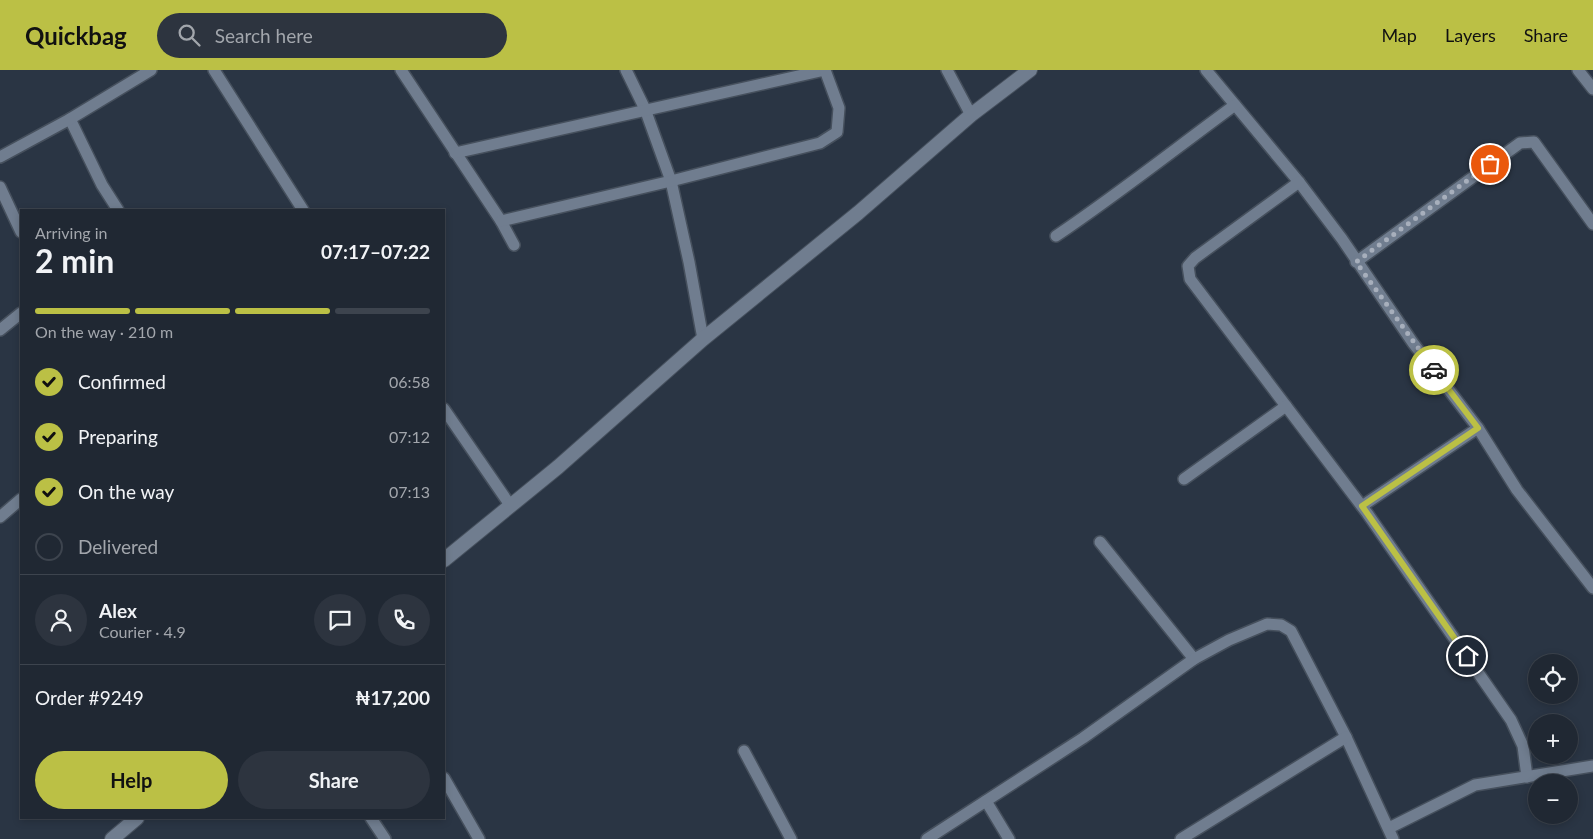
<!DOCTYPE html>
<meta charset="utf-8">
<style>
:root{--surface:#202833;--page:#2d343f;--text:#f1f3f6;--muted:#a2a6ac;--line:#3d444e;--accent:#bbc045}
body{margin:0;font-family:Lato,sans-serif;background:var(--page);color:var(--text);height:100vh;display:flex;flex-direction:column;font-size:19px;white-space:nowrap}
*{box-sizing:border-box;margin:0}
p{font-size:16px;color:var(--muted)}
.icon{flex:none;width:28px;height:28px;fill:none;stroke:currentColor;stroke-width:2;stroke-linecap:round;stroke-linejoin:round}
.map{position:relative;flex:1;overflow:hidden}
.details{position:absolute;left:20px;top:139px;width:425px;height:610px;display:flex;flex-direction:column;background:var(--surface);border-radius:0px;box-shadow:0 2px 8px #0003,0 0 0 1px var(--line)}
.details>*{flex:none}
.buttons{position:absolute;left:1528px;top:584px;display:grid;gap:10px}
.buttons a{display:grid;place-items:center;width:50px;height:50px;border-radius:50%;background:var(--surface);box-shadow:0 2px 8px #0003,0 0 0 1px var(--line);font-size:25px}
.pin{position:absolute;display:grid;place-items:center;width:42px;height:42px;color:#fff;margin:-21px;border:2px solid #fff;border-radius:50%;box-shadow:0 1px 5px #0007}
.courier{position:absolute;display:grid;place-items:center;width:50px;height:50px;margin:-25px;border:4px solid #bbc045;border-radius:50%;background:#fff;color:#222;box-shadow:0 1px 6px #0007}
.overview em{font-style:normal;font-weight:700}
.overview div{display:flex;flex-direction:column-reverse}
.overview{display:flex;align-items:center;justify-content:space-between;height:85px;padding:0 15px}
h1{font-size:32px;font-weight:700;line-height:38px}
.bar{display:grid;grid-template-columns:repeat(4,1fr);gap:8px 5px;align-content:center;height:60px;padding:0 15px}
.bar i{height:6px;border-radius:4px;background:var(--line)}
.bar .on{background:var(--accent)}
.bar p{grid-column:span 4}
.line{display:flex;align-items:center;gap:12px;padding:0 15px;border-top:1px solid var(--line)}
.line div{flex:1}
.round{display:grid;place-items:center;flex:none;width:52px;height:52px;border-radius:26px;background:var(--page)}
ol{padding:0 15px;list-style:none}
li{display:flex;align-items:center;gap:15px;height:55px}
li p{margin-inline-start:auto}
li .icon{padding:5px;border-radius:50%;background:var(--accent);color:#111;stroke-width:4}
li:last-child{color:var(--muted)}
li i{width:28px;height:28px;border:2px solid var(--line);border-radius:50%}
.cta{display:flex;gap:10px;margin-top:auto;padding:10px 15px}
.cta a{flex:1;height:58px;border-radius:30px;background:var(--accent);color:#111;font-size:20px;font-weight:700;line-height:58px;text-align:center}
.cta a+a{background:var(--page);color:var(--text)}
header{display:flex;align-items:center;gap:30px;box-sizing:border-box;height:70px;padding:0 25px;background:var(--accent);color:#111}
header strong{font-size:24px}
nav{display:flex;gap:28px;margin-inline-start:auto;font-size:18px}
.search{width:350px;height:45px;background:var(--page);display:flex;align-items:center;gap:12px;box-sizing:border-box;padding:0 18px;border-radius:28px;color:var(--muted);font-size:19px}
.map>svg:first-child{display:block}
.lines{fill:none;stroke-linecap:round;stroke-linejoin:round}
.minor-casing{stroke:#46505d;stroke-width:14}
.tertiary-casing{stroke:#46505d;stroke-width:16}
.minor{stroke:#707d8f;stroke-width:11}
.tertiary{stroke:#707d8f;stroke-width:14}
.done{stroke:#a7afbc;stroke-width:5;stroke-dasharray:0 9}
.route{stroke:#bbc045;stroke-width:6}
</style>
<header>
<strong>Quickbag</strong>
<div class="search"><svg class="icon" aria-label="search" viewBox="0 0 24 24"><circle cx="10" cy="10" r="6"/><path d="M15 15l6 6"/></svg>Search here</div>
<nav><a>Map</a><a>Layers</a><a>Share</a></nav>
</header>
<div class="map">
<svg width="1593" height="769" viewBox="0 0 1593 769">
<rect width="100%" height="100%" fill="#2a3544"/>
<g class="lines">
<g class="minor-casing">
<g id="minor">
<polyline points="214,0 303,140"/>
<polyline points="401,0 501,151 514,175"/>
<polyline points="626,0 645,39 671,111 689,192 703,269"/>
<polyline points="947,0 971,45"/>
<polyline points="1206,0 1299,112 1342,169 1413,273 1478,358 1517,420 1593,518"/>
<polyline points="1578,0 1593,19"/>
<polyline points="70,49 102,115 118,140"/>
<polyline points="455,83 825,0"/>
<polyline points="0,87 70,49 151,0"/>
<polyline points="1299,112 1195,188 1188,196 1190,209 1367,443 1511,650 1523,676 1527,707"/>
<polyline points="0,117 21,162"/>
<polyline points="501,151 671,111 820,73 837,62 839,38 825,0"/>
<path d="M1056,166C1117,125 1175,79 1235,35"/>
<polyline points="1356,192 1520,73 1534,72 1593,154"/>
<polyline points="0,260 21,243"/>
<polyline points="444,339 510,435"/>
<polyline points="1184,409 1286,336"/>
<polyline points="1362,436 1478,358"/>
<polyline points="0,447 21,429"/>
<polyline points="1100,472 1194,589"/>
<polyline points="744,681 791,769"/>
<polyline points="444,708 479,769"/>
<polyline points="986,731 1009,769"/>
<polyline points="371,748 385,769"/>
<polyline points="1389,758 1475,715 1593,696"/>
<polyline points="927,769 1083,668 1194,589 1229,570 1267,554 1281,555 1291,561 1346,667 1393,769"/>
<polyline points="1181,769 1346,667"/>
</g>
</g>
<g class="tertiary-casing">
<g id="tertiary">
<polyline points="444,490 558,397 703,269 858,143 971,45 1030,0"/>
<polyline points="112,769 137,748"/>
</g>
</g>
<use href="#minor" class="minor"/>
<use href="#tertiary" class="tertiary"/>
</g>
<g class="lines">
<polyline class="done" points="1434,300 1356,192 1490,94"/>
<polyline class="route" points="1434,300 1478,358 1362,436 1467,586"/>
</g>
</svg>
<div class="buttons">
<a><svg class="icon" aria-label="locate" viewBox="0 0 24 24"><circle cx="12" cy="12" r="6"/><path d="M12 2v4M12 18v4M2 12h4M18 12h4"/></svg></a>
<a>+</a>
<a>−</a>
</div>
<div class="pin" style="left:1490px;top:94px;background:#ea580c"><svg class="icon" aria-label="bag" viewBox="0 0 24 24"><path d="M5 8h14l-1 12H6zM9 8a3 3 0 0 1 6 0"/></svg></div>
<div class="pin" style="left:1467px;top:586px;background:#1f2937"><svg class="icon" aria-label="home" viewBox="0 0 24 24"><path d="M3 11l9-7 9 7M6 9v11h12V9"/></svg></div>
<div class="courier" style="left:1434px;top:300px"><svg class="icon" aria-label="car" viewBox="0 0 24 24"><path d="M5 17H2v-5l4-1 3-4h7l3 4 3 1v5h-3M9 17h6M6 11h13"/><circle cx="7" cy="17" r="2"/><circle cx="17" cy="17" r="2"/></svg></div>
<section class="details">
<div class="overview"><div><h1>2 min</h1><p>Arriving in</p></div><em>07:17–07:22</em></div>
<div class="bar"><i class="on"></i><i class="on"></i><i class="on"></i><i></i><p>On the way · 210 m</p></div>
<ol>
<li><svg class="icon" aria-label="check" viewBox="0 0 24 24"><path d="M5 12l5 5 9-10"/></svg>Confirmed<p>06:58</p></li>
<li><svg class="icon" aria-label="check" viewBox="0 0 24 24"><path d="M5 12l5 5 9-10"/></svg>Preparing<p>07:12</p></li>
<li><svg class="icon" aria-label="check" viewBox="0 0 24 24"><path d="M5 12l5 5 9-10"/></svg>On the way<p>07:13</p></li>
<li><i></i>Delivered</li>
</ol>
<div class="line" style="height:90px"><a class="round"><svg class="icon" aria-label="person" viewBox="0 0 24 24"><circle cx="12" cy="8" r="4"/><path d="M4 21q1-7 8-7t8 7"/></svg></a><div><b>Alex</b><p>Courier · 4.9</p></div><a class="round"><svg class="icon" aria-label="chat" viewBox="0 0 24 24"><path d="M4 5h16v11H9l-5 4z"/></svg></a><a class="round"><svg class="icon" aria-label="phone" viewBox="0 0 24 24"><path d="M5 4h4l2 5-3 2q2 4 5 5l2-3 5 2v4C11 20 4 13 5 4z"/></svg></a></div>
<div class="line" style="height:65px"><div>Order #9249</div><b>₦17,200</b></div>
<div class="cta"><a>Help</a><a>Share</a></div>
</section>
</div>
